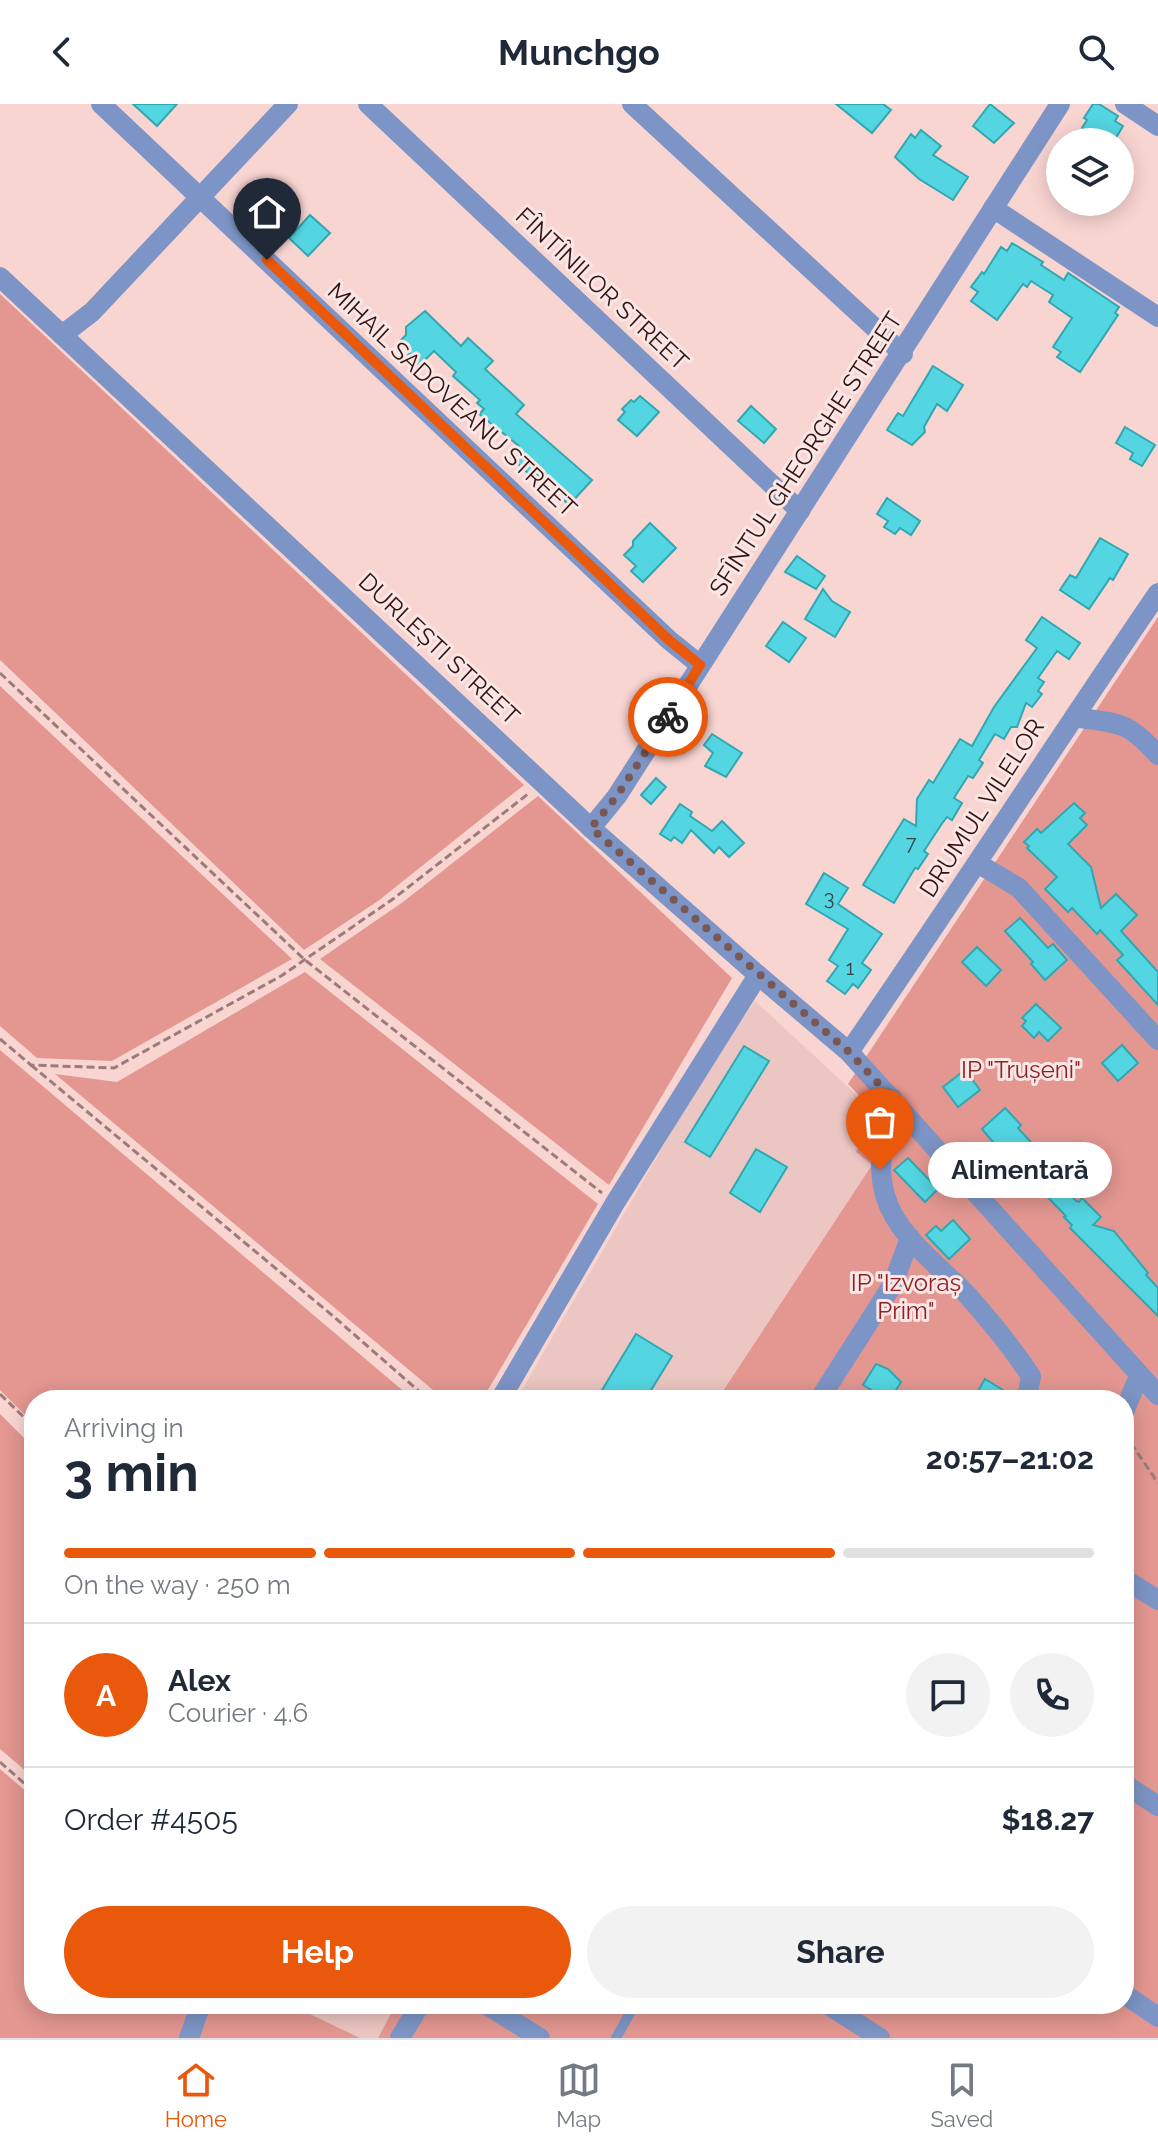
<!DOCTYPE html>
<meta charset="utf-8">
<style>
:root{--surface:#fff;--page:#f2f2f3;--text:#1f2937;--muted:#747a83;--line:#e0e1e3;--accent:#ea580c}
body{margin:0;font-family:Raleway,sans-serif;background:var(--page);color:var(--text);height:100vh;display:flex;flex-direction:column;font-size:30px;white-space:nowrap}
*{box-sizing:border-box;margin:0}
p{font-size:26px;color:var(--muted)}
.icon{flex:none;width:44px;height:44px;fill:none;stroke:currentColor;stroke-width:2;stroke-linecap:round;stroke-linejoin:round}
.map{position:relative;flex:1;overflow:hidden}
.side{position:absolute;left:24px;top:1286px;width:1110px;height:624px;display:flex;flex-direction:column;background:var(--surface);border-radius:32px;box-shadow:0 4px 20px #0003}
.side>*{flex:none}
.controls{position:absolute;left:1046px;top:24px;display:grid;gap:16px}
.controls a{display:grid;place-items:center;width:88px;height:88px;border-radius:50%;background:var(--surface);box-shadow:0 4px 20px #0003;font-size:40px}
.pin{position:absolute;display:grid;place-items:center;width:68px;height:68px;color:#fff;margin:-82px -34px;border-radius:50% 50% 50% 0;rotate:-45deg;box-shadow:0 0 8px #0007}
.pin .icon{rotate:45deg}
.courier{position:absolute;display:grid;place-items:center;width:80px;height:80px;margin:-40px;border:6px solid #ea580c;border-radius:50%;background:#fff;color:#222;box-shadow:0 2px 10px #0007}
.bubble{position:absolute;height:56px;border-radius:28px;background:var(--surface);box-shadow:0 4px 20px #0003;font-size:26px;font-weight:700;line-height:56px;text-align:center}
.headline em{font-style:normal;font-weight:700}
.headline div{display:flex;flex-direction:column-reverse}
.headline{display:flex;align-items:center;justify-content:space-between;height:136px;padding:0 40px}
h1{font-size:52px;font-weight:700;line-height:60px}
.bar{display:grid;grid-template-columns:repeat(4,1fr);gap:12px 8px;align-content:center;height:96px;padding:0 40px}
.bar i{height:10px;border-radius:6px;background:var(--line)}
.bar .selected{background:var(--accent)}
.bar p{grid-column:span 4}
.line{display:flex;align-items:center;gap:20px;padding:0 40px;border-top:2px solid var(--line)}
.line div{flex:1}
.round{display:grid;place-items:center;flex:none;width:84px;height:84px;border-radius:42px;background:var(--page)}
.button{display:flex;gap:16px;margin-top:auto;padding:16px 40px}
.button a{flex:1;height:92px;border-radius:48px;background:var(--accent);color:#fff;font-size:32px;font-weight:700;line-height:92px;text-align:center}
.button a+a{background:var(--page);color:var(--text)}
header{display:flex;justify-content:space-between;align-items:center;height:104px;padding:0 40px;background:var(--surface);font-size:36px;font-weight:700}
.tab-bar{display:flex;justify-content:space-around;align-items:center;height:112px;border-top:2px solid var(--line);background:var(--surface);font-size:22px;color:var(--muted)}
.tab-bar a{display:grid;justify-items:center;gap:4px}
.tab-bar .selected{color:var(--accent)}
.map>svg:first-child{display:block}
.built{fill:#ecc6c2}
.green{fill:#e49791}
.building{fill:#53d6e2;stroke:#31a7b2;stroke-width:2}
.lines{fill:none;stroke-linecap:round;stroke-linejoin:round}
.path{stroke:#9c7b79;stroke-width:3;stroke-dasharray:8 4;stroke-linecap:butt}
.service{stroke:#7d95c6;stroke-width:10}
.minor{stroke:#7d95c6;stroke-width:20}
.tertiary{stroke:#7d95c6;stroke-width:20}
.done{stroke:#785755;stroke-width:8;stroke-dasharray:0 14.4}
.route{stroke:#ea580c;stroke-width:10}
.labels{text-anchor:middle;stroke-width:6;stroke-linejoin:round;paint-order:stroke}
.number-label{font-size:20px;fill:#3a4446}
.street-label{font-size:24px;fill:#321312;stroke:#fae7e5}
.park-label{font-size:24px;fill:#8d2124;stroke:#fae7e5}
</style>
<header><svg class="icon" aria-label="back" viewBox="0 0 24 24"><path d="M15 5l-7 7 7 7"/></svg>Munchgo<svg class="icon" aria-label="search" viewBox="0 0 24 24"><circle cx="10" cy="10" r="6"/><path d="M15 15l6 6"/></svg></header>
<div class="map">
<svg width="1158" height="1934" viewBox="0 0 1158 1934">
<rect width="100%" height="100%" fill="#f9d5d2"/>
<g class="built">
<polygon points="755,897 872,1005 856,1048 872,1061 717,1296 516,1296 708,965"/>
<polygon points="289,1900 396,1900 378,1934 360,1934"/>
</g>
<g class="green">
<polygon points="0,190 524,681 378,797 304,846 0,556"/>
<polygon points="1158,513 1158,1934 378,1934 396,1900 1124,1900 1124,1296 717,1296 872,1061 856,1048 872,1005 848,980"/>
<polygon points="0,582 292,855 112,957 37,954 0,922"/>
<polygon points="538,692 732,874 609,1081 320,855 403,798"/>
<polygon points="305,868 598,1100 482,1296 445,1296 55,970 117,978"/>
<polygon points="0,946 414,1296 34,1296 34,1320 0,1286"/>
<polygon points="0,1310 34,1344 34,1674 0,1645"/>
<polygon points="0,1665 34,1694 34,1900 289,1900 360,1934 0,1934"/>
</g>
<g class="building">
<polygon points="133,0 177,0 157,22"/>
<polygon points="836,0 883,0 891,6 872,29"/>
<polygon points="990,0 1014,19 994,39 973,22"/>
<polygon points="1093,0 1099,0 1118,12 1115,17 1123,22 1114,37 1106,32 1103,38 1082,24 1087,16 1084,14"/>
<polygon points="921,26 941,42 933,51 968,73 953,96 919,75 895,53 911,30 915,34"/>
<polygon points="267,75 289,96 262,123 240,102"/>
<polygon points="310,111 330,129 308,152 289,134"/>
<polygon points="1012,139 1043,158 1041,161 1064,176 1068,169 1119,203 1115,209 1118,211 1080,268 1057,253 1061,248 1053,243 1072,214 1049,198 1053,191 1031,177 1027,183 1023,180 997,216 971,197 978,188 971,183 982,168 984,170 1001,143 1007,147"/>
<polygon points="425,207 461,242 468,234 493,257 485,265 524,301 516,310 592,376 569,401 533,367 529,370 510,353 519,342 479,310 484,305 477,299 480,296 453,272 456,268 434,247 419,262 408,251 410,249 399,238 406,231 406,223"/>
<polygon points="933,262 963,281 947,307 937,300 924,323 925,328 912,341 887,326 898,309 903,312"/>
<polygon points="640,292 659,308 637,332 618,316 625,308 622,305 631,296 634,298"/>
<polygon points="751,302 776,325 764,339 738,317"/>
<polygon points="1125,323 1155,341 1142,362 1130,355 1133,349 1116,339"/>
<polygon points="887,394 920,417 911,431 900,424 895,430 884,423 888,417 877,410"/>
<polygon points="650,419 676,444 643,478 631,467 636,462 624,451 633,442 633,437"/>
<polygon points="1100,434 1128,450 1113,476 1110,474 1089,505 1060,486 1070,471 1076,474"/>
<polygon points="797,452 825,472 816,485 785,468"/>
<polygon points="823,485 832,497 850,508 835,533 805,515"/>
<polygon points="1042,513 1080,539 1069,555 1057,547 1038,574 1044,578 1038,587 1042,590 1032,603 1026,599 1017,623 1011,623 1004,635 995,630 979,656 983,659 973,674 968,672 954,694 962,699 952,716 947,713 941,721 924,747 928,750 918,765 915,764 894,799 863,781 904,715 916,722 917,695 929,676 933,679 960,635 972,642 994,603 1037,544 1026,536"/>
<polygon points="783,518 806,534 789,558 766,542"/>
<polygon points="712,630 742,649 726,673 705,662 713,649 704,641"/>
<polygon points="656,674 666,683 651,700 641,691"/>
<polygon points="1074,699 1085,709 1080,714 1087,721 1068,740 1091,763 1101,804 1116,790 1137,811 1121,827 1158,868 1158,901 1117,856 1123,851 1100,826 1097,830 1072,804 1068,808 1045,785 1057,773 1027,744 1029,742 1024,738 1037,725 1041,729"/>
<polygon points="680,700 692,708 690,712 712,727 722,717 744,739 729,753 719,743 714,749 691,726 682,739 674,733 671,737 660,730"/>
<polygon points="824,769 848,784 838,800 882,830 862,859 871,866 858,884 853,880 845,890 827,877 838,862 829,856 848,825 806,800"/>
<polygon points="1020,814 1048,844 1053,840 1067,856 1045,876 1031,860 1033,858 1005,827"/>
<polygon points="977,843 1001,866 986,882 962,858"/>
<polygon points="1036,900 1061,924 1048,937 1039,928 1034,934 1022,922 1026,917 1022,914"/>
<polygon points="1122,941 1138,959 1118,977 1102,959"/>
<polygon points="744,942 769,957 710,1053 685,1038"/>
<polygon points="965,966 980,986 958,1003 943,983"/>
<polygon points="1005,1004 1021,1021 1018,1024 1047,1056 1041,1061 1076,1097 1079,1098 1082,1094 1101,1113 1093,1121 1114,1127 1148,1169 1146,1171 1158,1184 1158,1212 1070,1124 1072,1121 1064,1113 1066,1112 1028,1073 1025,1076 982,1025"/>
<polygon points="756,1045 787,1063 760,1108 730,1089"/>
<polygon points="908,1054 938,1085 925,1098 894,1066"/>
<polygon points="953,1116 970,1135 949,1155 926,1131 936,1122 941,1127"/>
<polygon points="636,1230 672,1252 645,1296 596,1296"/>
<polygon points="876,1260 888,1265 901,1278 890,1296 867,1296 873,1287 863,1281"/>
<polygon points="985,1275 1011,1291 1010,1296 973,1296"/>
</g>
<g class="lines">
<g class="path">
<polyline points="0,569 305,856 602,1089"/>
<polyline points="0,935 31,961 114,964 281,872 393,795 528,690"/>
<polyline points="31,961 333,1212 429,1296"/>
<polyline points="0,1290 34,1323"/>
<polyline points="1124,1329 1158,1379"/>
<polyline points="0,1658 34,1688"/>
</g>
<polyline class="service" points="616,1934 635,1900"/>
<g class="minor">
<polyline points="101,0 669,536 700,561"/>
<polyline points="368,0 800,407"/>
<polyline points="632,0 903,250"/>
<polyline points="1125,0 1158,22"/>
<polyline points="993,104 1158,213"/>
<polyline points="62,231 92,208 288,0"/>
<path d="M1074,613C1119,620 1125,615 1158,651"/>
<polyline points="591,724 617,692 1060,0"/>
<polyline points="979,760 1019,784 1158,936"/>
<path d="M849,948C954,796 1054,641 1158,489"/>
<path d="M892,994C884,1027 876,1057 885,1091C897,1134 942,1163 970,1194C992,1219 1013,1245 1031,1272L1028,1288L1023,1296"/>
<polyline points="500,1296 615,1099 758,871"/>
<polyline points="819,1296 893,1180 910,1134"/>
<polyline points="1124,1308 1139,1272"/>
<polyline points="1124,1475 1158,1496"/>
<polyline points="1124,1680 1158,1702"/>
<polyline points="1124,1890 1158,1913"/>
<polyline points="485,1900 540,1934"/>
<polyline points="827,1900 880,1934"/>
<polyline points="189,1934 201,1900"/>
<polyline points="400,1934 418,1904 425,1900"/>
</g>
<polyline class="tertiary" points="0,173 591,724 758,871 849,948 1158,1291"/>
</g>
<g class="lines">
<polyline class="done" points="668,613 617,692 591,724 849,948 892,994 881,1038 880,1066"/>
<polyline class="route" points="267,156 669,536 700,561 668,613"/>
</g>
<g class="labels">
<g class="number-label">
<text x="911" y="746">7</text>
<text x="829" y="801">3</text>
<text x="850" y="871">1</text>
</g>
<g class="street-label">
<text transform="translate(602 185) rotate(43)" y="8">FÎNTÎNILOR STREET</text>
<text transform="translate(452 296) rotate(43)" y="8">MIHAIL SADOVEANU STREET</text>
<text transform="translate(806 350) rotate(-57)" y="8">SFÎNTUL GHEORGHE STREET</text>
<text transform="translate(439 545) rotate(43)" y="8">DURLEȘTI STREET</text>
<text transform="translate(982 704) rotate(-57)" y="8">DRUMUL VILELOR</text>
</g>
<g class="park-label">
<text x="1021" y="974">IP "Trușeni"</text>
<text x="906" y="1187">IP "Izvoraș<tspan x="906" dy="28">Prim"</tspan></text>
</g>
</g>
</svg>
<div class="controls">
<a><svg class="icon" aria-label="layers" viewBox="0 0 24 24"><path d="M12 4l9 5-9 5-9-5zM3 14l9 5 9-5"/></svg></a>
</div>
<div class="pin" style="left:880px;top:1066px;background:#ea580c"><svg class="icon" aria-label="bag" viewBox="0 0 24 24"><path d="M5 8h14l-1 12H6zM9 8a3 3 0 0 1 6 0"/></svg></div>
<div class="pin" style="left:267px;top:156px;background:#1f2937"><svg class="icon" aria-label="home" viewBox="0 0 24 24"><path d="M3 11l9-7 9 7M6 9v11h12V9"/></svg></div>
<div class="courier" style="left:668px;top:613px"><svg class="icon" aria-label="bike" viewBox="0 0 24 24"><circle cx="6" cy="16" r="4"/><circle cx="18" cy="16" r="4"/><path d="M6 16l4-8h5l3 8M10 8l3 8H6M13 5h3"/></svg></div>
<div class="bubble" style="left:928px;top:1038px;width:184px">Alimentară</div>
<section class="side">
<div class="headline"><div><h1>3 min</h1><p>Arriving in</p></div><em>20:57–21:02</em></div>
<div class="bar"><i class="selected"></i><i class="selected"></i><i class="selected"></i><i></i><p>On the way · 250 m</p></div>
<div class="line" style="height:144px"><b class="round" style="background:var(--accent);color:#fff">A</b><div><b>Alex</b><p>Courier · 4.6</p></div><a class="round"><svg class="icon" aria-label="chat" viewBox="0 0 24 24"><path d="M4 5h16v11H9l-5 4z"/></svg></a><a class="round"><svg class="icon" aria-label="phone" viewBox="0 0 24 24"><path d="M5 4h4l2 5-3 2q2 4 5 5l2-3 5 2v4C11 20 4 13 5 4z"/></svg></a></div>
<div class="line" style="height:104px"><div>Order #4505</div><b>$18.27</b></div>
<div class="button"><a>Help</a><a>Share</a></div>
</section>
</div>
<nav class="tab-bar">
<a class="selected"><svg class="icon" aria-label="home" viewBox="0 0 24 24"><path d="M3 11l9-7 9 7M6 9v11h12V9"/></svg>Home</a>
<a><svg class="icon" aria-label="map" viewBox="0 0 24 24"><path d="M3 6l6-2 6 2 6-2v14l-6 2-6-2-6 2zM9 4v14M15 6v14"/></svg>Map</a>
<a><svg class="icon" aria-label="saved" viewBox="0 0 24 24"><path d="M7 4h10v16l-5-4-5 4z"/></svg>Saved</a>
</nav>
